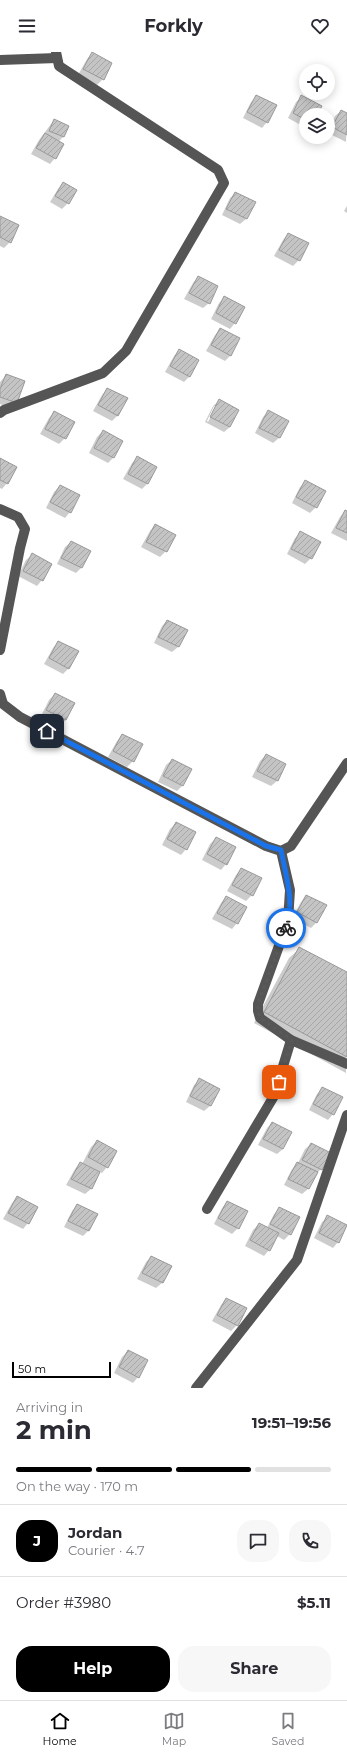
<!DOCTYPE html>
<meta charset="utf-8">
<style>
:root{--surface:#fff;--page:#f7f7f7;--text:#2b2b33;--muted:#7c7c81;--line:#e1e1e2;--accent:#000}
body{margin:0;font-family:Montserrat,sans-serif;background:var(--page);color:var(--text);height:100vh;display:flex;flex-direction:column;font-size:15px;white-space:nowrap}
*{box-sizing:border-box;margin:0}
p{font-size:13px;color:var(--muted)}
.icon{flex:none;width:22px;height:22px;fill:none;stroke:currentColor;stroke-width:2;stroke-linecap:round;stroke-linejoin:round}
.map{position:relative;height:1336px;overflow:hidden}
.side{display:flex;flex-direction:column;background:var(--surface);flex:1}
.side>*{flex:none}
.controls{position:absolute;left:299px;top:12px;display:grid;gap:8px}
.controls a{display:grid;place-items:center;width:36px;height:36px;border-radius:50%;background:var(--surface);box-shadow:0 2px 10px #0003;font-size:20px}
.scale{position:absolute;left:12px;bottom:10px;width:99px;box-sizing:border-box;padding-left:4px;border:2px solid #000;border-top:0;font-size:11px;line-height:14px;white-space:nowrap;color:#000;-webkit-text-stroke:3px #fff;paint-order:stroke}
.pin{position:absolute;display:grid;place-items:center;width:34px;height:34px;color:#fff;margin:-17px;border-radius:8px;box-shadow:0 2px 6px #0006}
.courier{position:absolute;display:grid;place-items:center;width:40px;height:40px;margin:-20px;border:3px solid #1a73e8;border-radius:50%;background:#fff;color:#222;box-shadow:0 1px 5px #0007}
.headline em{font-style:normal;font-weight:700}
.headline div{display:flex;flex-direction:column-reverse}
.headline{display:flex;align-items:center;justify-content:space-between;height:68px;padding:0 16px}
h1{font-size:26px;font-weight:700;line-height:30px}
.bar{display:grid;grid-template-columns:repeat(4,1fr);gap:6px 4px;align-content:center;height:48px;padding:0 16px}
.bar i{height:5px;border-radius:3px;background:var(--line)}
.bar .current{background:var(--accent)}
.bar p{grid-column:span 4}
.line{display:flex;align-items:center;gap:10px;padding:0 16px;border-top:1px solid var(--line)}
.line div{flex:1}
.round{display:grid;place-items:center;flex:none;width:42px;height:42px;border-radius:16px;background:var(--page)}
.button{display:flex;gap:8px;margin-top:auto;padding:8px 16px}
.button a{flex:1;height:46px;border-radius:16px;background:var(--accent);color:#fff;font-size:16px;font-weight:700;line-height:46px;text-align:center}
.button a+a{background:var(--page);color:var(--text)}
header{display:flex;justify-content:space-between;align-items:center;height:52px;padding:0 16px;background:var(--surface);font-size:18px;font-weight:700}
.tabs{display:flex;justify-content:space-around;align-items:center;height:56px;border-top:1px solid var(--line);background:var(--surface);font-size:11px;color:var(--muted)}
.tabs a{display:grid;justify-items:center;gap:2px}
.tabs .current{color:var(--accent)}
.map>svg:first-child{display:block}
.shadow{fill:#0003;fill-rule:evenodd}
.building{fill:url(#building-hatch);stroke:#999}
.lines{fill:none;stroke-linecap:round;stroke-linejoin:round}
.minor{stroke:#555;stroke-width:10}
.done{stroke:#595959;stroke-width:4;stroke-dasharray:0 7.2}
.route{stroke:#1a73e8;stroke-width:5}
</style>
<header><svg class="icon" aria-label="menu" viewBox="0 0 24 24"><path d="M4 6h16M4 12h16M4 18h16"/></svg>Forkly<svg class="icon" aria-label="heart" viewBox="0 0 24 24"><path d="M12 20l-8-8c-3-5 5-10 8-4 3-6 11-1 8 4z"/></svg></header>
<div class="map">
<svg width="347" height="1336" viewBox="0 0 347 1336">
<defs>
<pattern id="building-hatch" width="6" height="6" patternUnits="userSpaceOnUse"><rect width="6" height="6" fill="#c4c4c4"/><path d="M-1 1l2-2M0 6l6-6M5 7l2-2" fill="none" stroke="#a7a7a7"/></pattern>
</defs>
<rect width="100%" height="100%" fill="#fff"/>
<g class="shadow">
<polygon points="92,1 111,11 103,27 97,33 78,23 87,7"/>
<polygon points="257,44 267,70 262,76 243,66 251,50"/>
<polygon points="302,45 316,63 306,63 306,76 288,66 296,50"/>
<polygon points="341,59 347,62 346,90 328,81 335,64"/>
<polygon points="54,68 68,74 63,85 58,90 55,106 50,112 31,102 39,88"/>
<polygon points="63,131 76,138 68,151 62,157 50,150 58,137"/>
<polygon points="236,141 255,151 246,167 240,172 222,163 230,146"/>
<polygon points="347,154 347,161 344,159"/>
<polygon points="0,165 10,190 4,196 0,194"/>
<polygon points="288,182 299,208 293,214 274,204 283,188"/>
<polygon points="198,225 209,251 203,256 184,247 193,231"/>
<polygon points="225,245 235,271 230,277 211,267 219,251"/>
<polygon points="220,277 231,303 225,309 206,299 215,283"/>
<polygon points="179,298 190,324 184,330 165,320 174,304"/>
<polygon points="6,323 24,330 10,356 0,352 0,330"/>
<polygon points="107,337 118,363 112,369 93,359 102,343"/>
<path d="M219,349L230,375L224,380L205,370L213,354ZM214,354H216L208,370L207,369Z"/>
<polygon points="54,360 65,386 59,392 40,382 49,366"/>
<polygon points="268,360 287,369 279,386 273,391 255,381 263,365"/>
<polygon points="103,379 114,405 108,411 89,401 97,385"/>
<polygon points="137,406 148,431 142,437 123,427 132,411"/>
<polygon points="0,407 7,431 2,437 0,436"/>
<polygon points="306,430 316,455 310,461 292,451 300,435"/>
<polygon points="60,434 70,460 65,466 46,456 54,440"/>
<polygon points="345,459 347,460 347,489 331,481 340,465"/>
<polygon points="155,473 166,499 160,505 141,495 150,479"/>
<polygon points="301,480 311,506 305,512 287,502 295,486"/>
<polygon points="71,490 90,500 81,516 76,521 57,512 65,495"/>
<polygon points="32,503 42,528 37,534 18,524 26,508"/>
<polygon points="167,569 186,578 178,595 172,600 154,591 162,574"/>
<polygon points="58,590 69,616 63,622 44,612 53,596"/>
<polygon points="55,642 74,652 66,668 60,673 41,664 49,648"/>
<polygon points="122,683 133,709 127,715 108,705 117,689"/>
<polygon points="266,703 285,713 277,729 271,734 252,725 260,709"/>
<polygon points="172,708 182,734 177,739 158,730 166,713"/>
<polygon points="176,771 186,797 181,803 162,793 170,777"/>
<polygon points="216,786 226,812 221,818 202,808 210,792"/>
<polygon points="241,817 252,843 246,849 227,839 236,823"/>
<polygon points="306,844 317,870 311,876 292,866 301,850"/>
<polygon points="226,845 237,871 232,877 212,867 221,851"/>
<polygon points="300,896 347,921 346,1021 254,971 289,906"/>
<polygon points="200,1028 219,1037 210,1054 204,1059 186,1050 194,1033"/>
<polygon points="323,1036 333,1062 328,1068 309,1058 317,1042"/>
<polygon points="272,1071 283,1097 277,1102 258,1093 267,1076"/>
<polygon points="97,1089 107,1115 102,1121 100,1120 91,1137 85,1142 66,1133 75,1117 80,1111 82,1112 91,1095"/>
<polygon points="311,1092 321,1117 315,1123 308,1137 302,1142 284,1133 292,1117 298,1111 305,1097"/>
<polygon points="18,1145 28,1171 23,1177 3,1167 12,1151"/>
<polygon points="227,1150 238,1176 232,1182 214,1172 222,1156"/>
<polygon points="77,1153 97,1163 88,1179 83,1184 64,1175 72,1159"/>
<polygon points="280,1156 290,1182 284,1188 277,1184 269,1198 264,1204 245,1194 253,1178 259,1172 267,1176 274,1162"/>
<polygon points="328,1165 347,1174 338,1190 333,1196 314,1186 322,1170"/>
<polygon points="151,1205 170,1214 162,1231 156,1236 137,1227 146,1210"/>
<polygon points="226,1247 237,1273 231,1279 212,1269 221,1253"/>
<polygon points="128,1299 138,1325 133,1331 114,1321 122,1305"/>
</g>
<g class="building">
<polygon points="92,0 112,11 104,28 83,17"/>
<polygon points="256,43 277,53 268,71 247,60"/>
<polygon points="301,43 322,54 317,63 306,63 306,68 293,61"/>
<polygon points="341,58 347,61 347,83 332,75"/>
<polygon points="54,67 69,74 64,85 49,79"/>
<polygon points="45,81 64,92 56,107 36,96"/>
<polygon points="63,130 77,138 69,152 55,144"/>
<polygon points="235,140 256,150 247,167 226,157"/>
<polygon points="0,164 19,173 11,191 0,185"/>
<polygon points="288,181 309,191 300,209 279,198"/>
<polygon points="198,224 218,234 210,252 189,241"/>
<polygon points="224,244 245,255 236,272 216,261"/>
<polygon points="220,276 240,286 231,304 211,293"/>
<polygon points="179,297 199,308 190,325 170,314"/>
<polygon points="6,322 25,329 17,351 0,345 0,337"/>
<polygon points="107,336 128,346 118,364 98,353"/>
<polygon points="219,347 239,358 230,375 210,365"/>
<polygon points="268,358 289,369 280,386 259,376"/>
<polygon points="54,359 75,370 66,387 45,377"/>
<polygon points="103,378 123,389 114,406 94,396"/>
<polygon points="137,404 157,415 148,432 128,422"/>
<polygon points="0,406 17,415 8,432 0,428"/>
<polygon points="305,428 326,439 317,456 296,445"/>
<polygon points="60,433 80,443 71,461 50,450"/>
<polygon points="345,458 347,459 347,481 336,476"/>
<polygon points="155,472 176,483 167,500 146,490"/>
<polygon points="300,479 321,490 312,507 291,497"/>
<polygon points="71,489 91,499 82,516 61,506"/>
<polygon points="32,501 52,512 43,529 23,519"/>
<polygon points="167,568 188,578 179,595 158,585"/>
<polygon points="58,589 79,599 69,617 49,606"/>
<polygon points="55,641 75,651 66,668 46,658"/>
<polygon points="122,682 143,692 134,710 113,699"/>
<polygon points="266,702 286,712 278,729 257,719"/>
<polygon points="172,707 192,717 183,734 163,724"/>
<polygon points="176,770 196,780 187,798 167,787"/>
<polygon points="216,785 236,795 227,813 207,802"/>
<polygon points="241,816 262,826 253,844 232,833"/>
<polygon points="306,843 327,853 317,871 297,860"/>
<polygon points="226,844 247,855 238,872 217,861"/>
<polygon points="299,895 347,920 347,1005 264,960"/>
<polygon points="199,1026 220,1037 211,1054 190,1044"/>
<polygon points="322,1035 343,1045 334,1063 313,1052"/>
<polygon points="272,1070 292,1080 283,1097 263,1087"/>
<polygon points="97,1088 117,1099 108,1116 88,1105"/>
<polygon points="311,1091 331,1101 322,1118 302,1108"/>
<polygon points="80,1110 100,1120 92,1137 71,1127"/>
<polygon points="297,1110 318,1120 309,1137 288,1127"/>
<polygon points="17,1144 38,1155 29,1172 8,1161"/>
<polygon points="227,1149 248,1159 239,1177 218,1166"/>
<polygon points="77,1152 98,1162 89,1179 68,1169"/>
<polygon points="279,1155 300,1165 291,1183 270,1172"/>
<polygon points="327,1163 347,1173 339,1191 319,1181"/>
<polygon points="259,1171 279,1181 270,1199 250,1188"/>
<polygon points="151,1204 172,1214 163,1231 142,1221"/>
<polygon points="226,1246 247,1256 238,1274 217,1263"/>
<polygon points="128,1298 148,1308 139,1326 119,1315"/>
</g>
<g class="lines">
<g class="minor">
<polyline points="0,8 57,6"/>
<polyline points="0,361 4,358 103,321 126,299 224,131 218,118 59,14 56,0"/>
<polyline points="0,457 18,465 25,477 20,496 0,598"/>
<polyline points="0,642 3,652 20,665 266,794 281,799 291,794 347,711"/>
<polyline points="281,799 290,838 288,869 258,952 258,959 260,966 291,988 347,1012"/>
<polyline points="207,1157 274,1044 291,988"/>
<polyline points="196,1336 297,1208 347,1063"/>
</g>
</g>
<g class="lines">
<polyline class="done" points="279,1030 292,988 260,966 258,959 258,952 286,876"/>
<path class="route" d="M47,679L266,794L281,798C286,824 295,851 286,876"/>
</g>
</svg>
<div class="controls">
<a><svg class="icon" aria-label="locate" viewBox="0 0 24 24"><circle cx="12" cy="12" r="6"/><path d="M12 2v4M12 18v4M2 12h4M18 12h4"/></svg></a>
<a><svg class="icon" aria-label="layers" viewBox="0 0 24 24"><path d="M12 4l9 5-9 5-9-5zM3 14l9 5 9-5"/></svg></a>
</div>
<div class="scale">50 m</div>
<div class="pin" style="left:279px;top:1030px;background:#ea580c"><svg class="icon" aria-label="bag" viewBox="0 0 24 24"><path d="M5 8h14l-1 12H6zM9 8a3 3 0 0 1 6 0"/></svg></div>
<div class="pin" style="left:47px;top:679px;background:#1f2937"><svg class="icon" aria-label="home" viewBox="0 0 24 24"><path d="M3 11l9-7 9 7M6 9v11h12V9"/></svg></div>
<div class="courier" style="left:286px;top:876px"><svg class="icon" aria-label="bike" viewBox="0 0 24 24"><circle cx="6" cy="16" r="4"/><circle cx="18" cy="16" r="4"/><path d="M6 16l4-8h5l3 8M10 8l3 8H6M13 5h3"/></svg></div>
</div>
<section class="side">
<div class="headline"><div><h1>2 min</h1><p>Arriving in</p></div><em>19:51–19:56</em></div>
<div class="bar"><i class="current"></i><i class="current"></i><i class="current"></i><i></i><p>On the way · 170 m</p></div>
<div class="line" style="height:72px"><b class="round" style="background:var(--accent);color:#fff">J</b><div><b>Jordan</b><p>Courier · 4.7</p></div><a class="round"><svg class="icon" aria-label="chat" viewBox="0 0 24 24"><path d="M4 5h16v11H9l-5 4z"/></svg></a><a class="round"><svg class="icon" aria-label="phone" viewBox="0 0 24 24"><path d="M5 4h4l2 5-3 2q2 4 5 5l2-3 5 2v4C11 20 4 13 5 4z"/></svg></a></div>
<div class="line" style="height:52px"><div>Order #3980</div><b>$5.11</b></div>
<div class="button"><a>Help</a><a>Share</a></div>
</section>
<nav class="tabs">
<a class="current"><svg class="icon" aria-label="home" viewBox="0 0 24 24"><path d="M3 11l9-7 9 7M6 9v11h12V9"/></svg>Home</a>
<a><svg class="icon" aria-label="map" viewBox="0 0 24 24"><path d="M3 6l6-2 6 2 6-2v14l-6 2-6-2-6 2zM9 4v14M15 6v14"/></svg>Map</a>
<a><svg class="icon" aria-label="saved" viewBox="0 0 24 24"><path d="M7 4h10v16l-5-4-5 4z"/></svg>Saved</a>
</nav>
